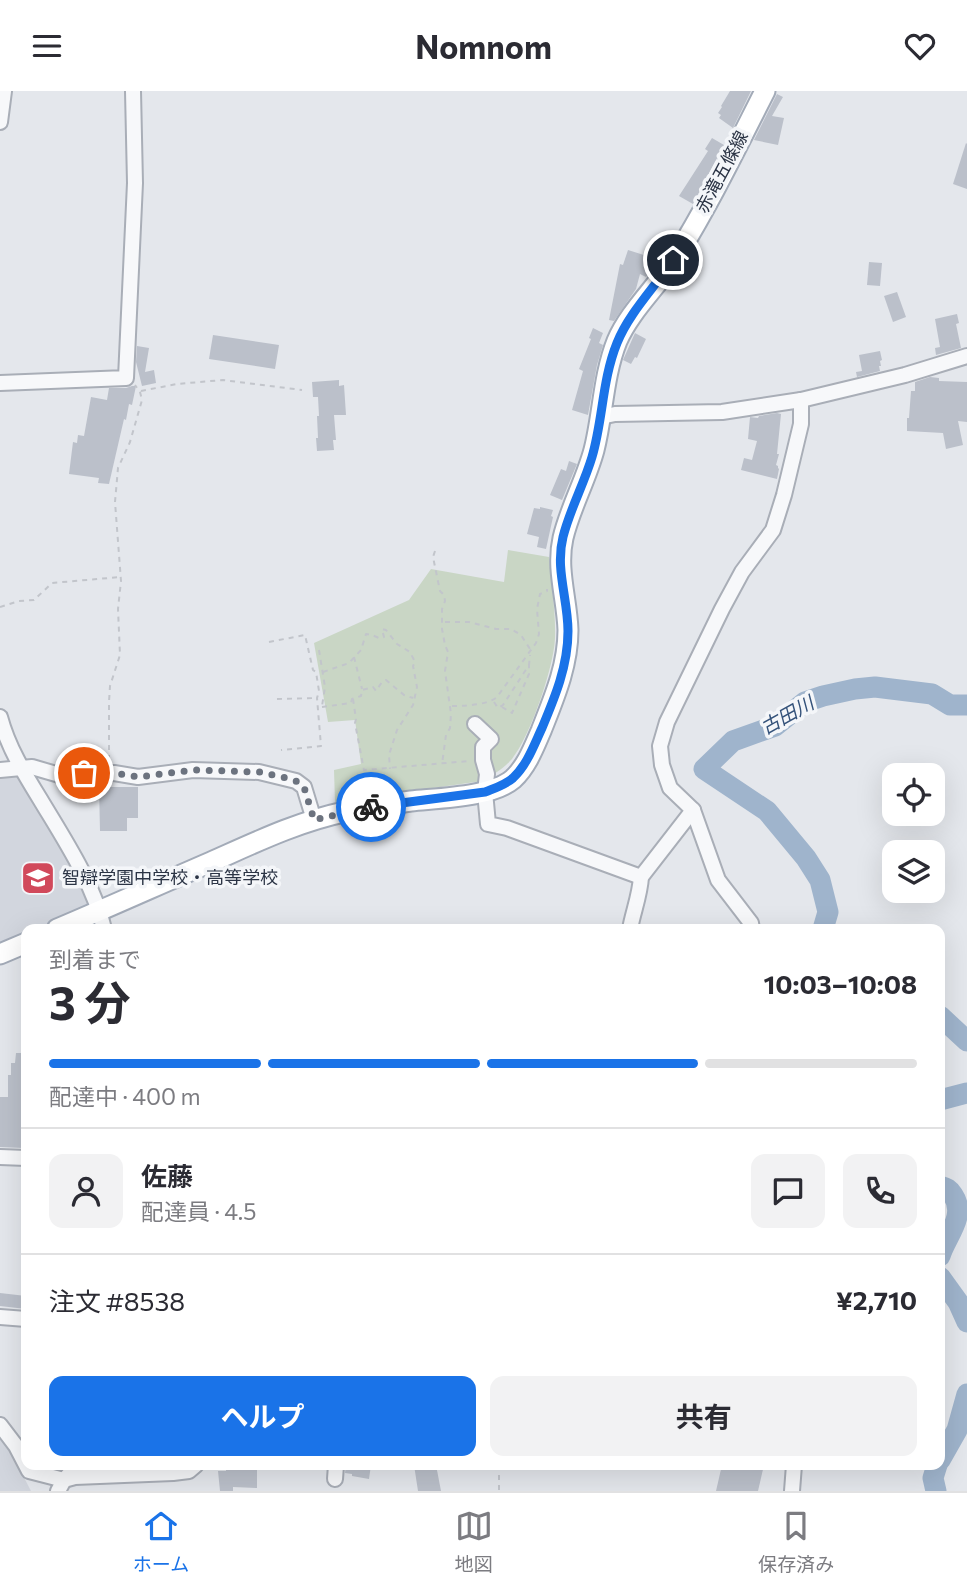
<!DOCTYPE html>
<html lang="ja">
<meta charset="utf-8">
<style>
:root{--surface:#fff;--page:#f2f2f3;--text:#2b2b33;--muted:#7c7c81;--line:#e1e1e2;--accent:#1a73e8}
body{margin:0;font-family:Commissioner,"Noto Sans JP",sans-serif;background:var(--page);color:var(--text);height:100vh;display:flex;flex-direction:column;font-size:26px;white-space:nowrap}
*{box-sizing:border-box;margin:0}
p{font-size:23px;color:var(--muted)}
.icon{flex:none;width:38px;height:38px;fill:none;stroke:currentColor;stroke-width:2;stroke-linecap:round;stroke-linejoin:round}
.map{position:relative;flex:1;overflow:hidden}
.panel{position:absolute;left:21px;top:833px;width:924px;height:546px;display:flex;flex-direction:column;background:var(--surface);border-radius:14px;box-shadow:0 7px 28px #0002}
.panel>*{flex:none}
.buttons{position:absolute;left:882px;top:672px;display:grid;gap:14px}
.buttons a{display:grid;place-items:center;width:63px;height:63px;border-radius:14px;background:var(--surface);box-shadow:0 7px 28px #0002;font-size:35px}
.pin{position:absolute;display:grid;place-items:center;width:60px;height:60px;color:#fff;margin:-30px;border:4px solid #fff;border-radius:50%;box-shadow:0 2px 7px #0007}
.courier{position:absolute;display:grid;place-items:center;width:70px;height:70px;margin:-35px;border:5px solid #1a73e8;border-radius:50%;background:#fff;color:#222;box-shadow:0 2px 9px #0007}
.head em{font-style:normal;font-weight:700}
.head div{display:flex;flex-direction:column-reverse}
.head{display:flex;align-items:center;justify-content:space-between;height:119px;padding:0 28px}
h1{font-size:46px;font-weight:700;line-height:52px}
.bar{display:grid;grid-template-columns:repeat(4,1fr);gap:10px 7px;align-content:center;height:84px;padding:0 28px}
.bar i{height:9px;border-radius:5px;background:var(--line)}
.bar .active{background:var(--accent)}
.bar p{grid-column:span 4}
.line{display:flex;align-items:center;gap:18px;padding:0 28px;border-top:2px solid var(--line)}
.line div{flex:1}
.round{display:grid;place-items:center;flex:none;width:74px;height:74px;border-radius:14px;background:var(--page)}
.button{display:flex;gap:14px;margin-top:auto;padding:14px 28px}
.button a{flex:1;height:80px;border-radius:14px;background:var(--accent);color:#fff;font-size:28px;font-weight:700;line-height:80px;text-align:center}
.button a+a{background:var(--page);color:var(--text)}
header{display:flex;justify-content:space-between;align-items:center;height:91px;padding:0 28px;background:var(--surface);font-size:32px;font-weight:700}
.dock{display:flex;justify-content:space-around;align-items:center;height:98px;border-top:2px solid var(--line);background:var(--surface);font-size:19px;color:var(--muted)}
.dock a{display:grid;justify-items:center;gap:4px}
.dock .active{color:var(--accent)}
.map>svg:first-child{display:block}
.built{fill:#d2d6de}
.green{fill:#c9d6c5}
.lines{fill:none;stroke-linecap:round;stroke-linejoin:round}
.river{stroke:#9fb4cc;stroke-width:21}
.building{fill:#bbc0ca}
.minor-casing{stroke:#a9aeb7;stroke-width:18}
.major-casing{stroke:#a3abb8;stroke-width:23}
.path{stroke:#c2c5cb;stroke-width:2;stroke-dasharray:5 5;stroke-linecap:butt}
.minor{stroke:#f7f8fa;stroke-width:14}
.major{stroke:#fff;stroke-width:19}
.done{stroke:#6c737f;stroke-width:7;stroke-dasharray:0 12.6}
.route{stroke:#1a73e8;stroke-width:9}
.labels{text-anchor:middle;stroke-width:7;stroke-linejoin:round;paint-order:stroke}
.street-label{font-size:18px;fill:#2b3445;stroke:#f4f6f9}
.poi-label{font-size:18px;fill:#2b3445;stroke:#f4f6f9;text-anchor:start}
.water-label{font-size:19px;font-style:italic;fill:#34527a;stroke:#f4f6f9}
</style>
<header><svg class="icon" aria-label="menu" viewBox="0 0 24 24"><path d="M4 6h16M4 12h16M4 18h16"/></svg>Nomnom<svg class="icon" aria-label="heart" viewBox="0 0 24 24"><path d="M12 20l-8-8c-3-5 5-10 8-4 3-6 11-1 8 4z"/></svg></header>
<div class="map">
<svg width="967" height="1400" viewBox="0 0 967 1400">
<rect width="100%" height="100%" fill="#e4e7ec"/>
<g class="built">
<polygon points="0,683 16,683 62,760 89,814 35,838 26,838 26,842 0,854"/>
<polygon points="0,1344 7,1354 31,1400 0,1400"/>
</g>
<path class="green" d="M508,459L549,466C551,492 556,522 555,547C554,576 530,646 512,668C503,678 493,684 482,690L335,711L334,679L361,673L355,629L328,631L314,552L409,509L431,478L504,491Z"/>
<g class="lines">
<g class="river">
<polyline points="823,838 828,821 820,789 806,767 767,720 704,678 733,650 775,635 805,611 823,605 855,598 875,596 932,603 950,614 967,614"/>
<polyline points="940,925 967,950"/>
<polyline points="940,1009 967,1002"/>
<path d="M940,1095C947,1097 949,1098 953,1104C967,1125 946,1145 940,1165"/>
<polyline points="940,1186 958,1211 967,1231"/>
<polyline points="940,1369 957,1339 967,1303"/>
<polyline points="936,1400 933,1387 937,1374"/>
</g>
</g>
<g class="building">
<polygon points="730,0 751,0 733,37 719,27 721,24 718,22 722,16 721,15"/>
<polygon points="777,3 783,6 772,25 784,27 778,54 754,49"/>
<polygon points="712,47 724,54 693,113 679,105 708,60 705,58"/>
<polygon points="966,52 967,53 967,98 953,93"/>
<polygon points="628,159 647,165 649,163 658,168 646,186 640,183 636,198 614,230 609,229 620,173 623,174"/>
<polygon points="869,171 882,172 880,195 867,194"/>
<polygon points="897,201 906,226 893,231 884,205"/>
<polygon points="957,223 959,232 956,233 961,257 936,264 935,257 940,256 935,228"/>
<polygon points="593,237 603,242 599,252 603,254 597,274 588,324 572,319 583,280 579,278 591,248 589,247"/>
<polygon points="635,242 646,248 637,267 635,266 631,273 623,269"/>
<polygon points="213,244 279,254 275,278 209,268"/>
<polygon points="137,255 149,257 145,281 154,279 156,292 142,295 136,271"/>
<polygon points="880,260 882,269 880,270 881,275 879,275 880,280 857,286 856,281 862,280 859,264"/>
<polygon points="930,286 939,287 939,290 967,291 967,331 958,330 963,354 946,358 943,342 907,340 907,327 909,327 911,300 915,300 915,291"/>
<polygon points="339,289 339,295 344,294 346,324 334,324 336,349 333,349 334,359 317,360 316,347 318,347 317,325 319,325 318,306 313,306 312,291"/>
<polygon points="132,295 136,295 132,314 129,313 126,329 124,328 109,393 98,392 99,387 69,383 73,351 77,352 78,344 84,345 91,306 107,309 109,297 126,297"/>
<polygon points="777,322 781,323 777,363 779,363 776,374 778,375 778,377 779,378 777,388 741,379 744,367 752,369 757,350 748,348 750,326 758,327 759,325"/>
<polygon points="569,370 577,373 562,409 550,404 561,378 566,380"/>
<polygon points="540,416 553,419 551,425 553,426 546,458 537,456 539,446 527,443 534,417 540,418"/>
<polygon points="99,696 138,696 138,727 127,727 127,740 100,740"/>
<polygon points="16,962 26,962 26,982 23,982 21,1011 25,1011 26,1048 23,1048 23,1057 0,1056 0,1006 8,1006 8,984 11,984 11,972 15,972"/>
<polygon points="0,1202 26,1205 26,1218 0,1215"/>
<polygon points="346,1374 371,1374 369,1388 352,1385 352,1383 345,1382"/>
<polygon points="414,1374 436,1374 441,1400 418,1400"/>
<polygon points="722,1374 764,1374 758,1400 716,1400"/>
<polygon points="226,1377 257,1378 257,1397 233,1396 233,1400 220,1400 218,1380 226,1380"/>
</g>
<g class="lines">
<g class="minor-casing">
<g id="minor">
<polyline points="0,31 4,0"/>
<polyline points="0,292 126,287 135,92 133,0"/>
<polyline points="601,326 615,323 722,321 801,309 905,284 967,265"/>
<path d="M0,626C8,656 24,682 40,708C64,748 94,793 104,838"/>
<polyline points="475,633 491,648 483,656 483,669 487,683 485,701 488,733 507,737 641,786"/>
<polyline points="0,679 32,676 63,685 114,682 138,686 193,679 259,681 296,690 304,696 314,729"/>
<path d="M630,838C633,821 640,804 641,786L693,719"/>
<polyline points="752,838 751,832 718,789 693,719 670,697 662,674 660,655 667,631 722,518 742,481 773,439 784,404 801,333 801,309"/>
<polyline points="0,1066 26,1067"/>
<polyline points="0,1226 26,1228"/>
<polyline points="0,1334 16,1355 29,1380 64,1389 75,1386 173,1382 189,1380 196,1374"/>
<polyline points="335,1388 336,1374"/>
<polyline points="58,1400 64,1389 77,1374"/>
<polyline points="792,1400 794,1374"/>
</g>
</g>
<g class="major-casing">
<g id="major">
<path d="M57,838C109,816 160,793 211,771C254,752 297,731 344,721C366,716 388,713 411,710C439,707 492,706 513,688C527,675 534,656 541,640C554,607 568,575 568,539C567,508 556,478 563,447C570,417 586,389 594,359C603,324 603,285 617,250C630,220 656,197 674,169C708,115 736,57 765,0"/>
<polyline points="0,863 26,852"/>
</g>
</g>
<g class="path">
<polyline points="141,300 177,293 223,289 302,299"/>
<polyline points="435,460 433,466 440,500 444,504 445,510 442,518 442,538 445,554 448,561 445,580 451,623 450,637 446,644 442,673"/>
<polyline points="0,516 19,510 34,509 52,492 120,486"/>
<polyline points="445,531 469,531 496,538 511,538 521,544 530,558"/>
<polyline points="269,551 305,544 313,579 316,581 319,600 317,607 321,655 281,659"/>
<polyline points="319,559 325,596 322,615"/>
<polyline points="354,566 362,598"/>
<polyline points="323,581 349,572 361,559 366,543 372,544 379,547 384,546 382,538 386,539 397,553 410,561 415,571 413,575 417,596 413,614 397,639 389,664 390,678"/>
<polyline points="277,608 317,607"/>
<polyline points="353,608 356,628 355,632 364,679 469,670"/>
<polyline points="494,611 498,617 503,614 529,574 530,564"/>
<path d="M452,615C464,615 488,614 497,606L536,552L539,543L537,518L540,503L547,500V498"/>
<polyline points="322,616 351,612 352,608 361,605 362,599 373,596 376,600 382,591 386,589 404,604 413,607"/>
<polyline points="502,616 512,622 529,583 529,574"/>
<polyline points="109,669 109,611 110,595 120,564 118,518 121,490 115,411 118,377 130,351 142,309 140,301 135,294"/>
<polyline points="499,1374 499,1400"/>
</g>
<use href="#minor" class="minor"/>
<use href="#major" class="major"/>
</g>
<g class="lines">
<polyline class="done" points="84,682 114,682 138,686 193,679 259,681 287,687 296,690 304,696 314,729 371,716"/>
<path class="route" d="M371,716L485,701C495,697 505,694 513,687C527,674 534,654 542,637C555,606 568,575 568,540C568,508 555,478 563,446C570,418 584,393 592,366C603,329 602,289 617,252C629,222 655,196 673,169"/>
</g>
<defs>
<g id="school-square" transform="scale(1.75)"><rect x="-9" y="-9" width="18" height="18" rx="4" fill="#d1495b" stroke="#f4f6f9"/><path d="M0-5L7-2L0 1L-7-2ZM-4 1L0 2.5L4 1V4Q0 6-4 4Z" fill="#fff"/></g>
</defs>
<g fill-rule="evenodd">
<use href="#school-square" x="38" y="787"/>
</g>
<g class="labels">
<g class="street-label">
<text transform="translate(722 81) rotate(-62)" y="6">赤滝五條線</text>
</g>
<g class="poi-label">
<text x="62" y="793">智辯学園中学校・高等学校</text>
</g>
<g class="water-label">
<text transform="translate(787 624) rotate(-29)" y="7">古田川</text>
</g>
</g>
</svg>
<div class="buttons">
<a><svg class="icon" aria-label="locate" viewBox="0 0 24 24"><circle cx="12" cy="12" r="6"/><path d="M12 2v4M12 18v4M2 12h4M18 12h4"/></svg></a>
<a><svg class="icon" aria-label="layers" viewBox="0 0 24 24"><path d="M12 4l9 5-9 5-9-5zM3 14l9 5 9-5"/></svg></a>
</div>
<div class="pin" style="left:84px;top:682px;background:#ea580c"><svg class="icon" aria-label="bag" viewBox="0 0 24 24"><path d="M5 8h14l-1 12H6zM9 8a3 3 0 0 1 6 0"/></svg></div>
<div class="pin" style="left:673px;top:169px;background:#1f2937"><svg class="icon" aria-label="home" viewBox="0 0 24 24"><path d="M3 11l9-7 9 7M6 9v11h12V9"/></svg></div>
<div class="courier" style="left:371px;top:716px"><svg class="icon" aria-label="bike" viewBox="0 0 24 24"><circle cx="6" cy="16" r="4"/><circle cx="18" cy="16" r="4"/><path d="M6 16l4-8h5l3 8M10 8l3 8H6M13 5h3"/></svg></div>
<section class="panel">
<div class="head"><div><h1>3 分</h1><p>到着まで</p></div><em>10:03–10:08</em></div>
<div class="bar"><i class="active"></i><i class="active"></i><i class="active"></i><i></i><p>配達中 · 400 m</p></div>
<div class="line" style="height:126px"><a class="round"><svg class="icon" aria-label="person" viewBox="0 0 24 24"><circle cx="12" cy="8" r="4"/><path d="M4 21q1-7 8-7t8 7"/></svg></a><div><b>佐藤</b><p>配達員 · 4.5</p></div><a class="round"><svg class="icon" aria-label="chat" viewBox="0 0 24 24"><path d="M4 5h16v11H9l-5 4z"/></svg></a><a class="round"><svg class="icon" aria-label="phone" viewBox="0 0 24 24"><path d="M5 4h4l2 5-3 2q2 4 5 5l2-3 5 2v4C11 20 4 13 5 4z"/></svg></a></div>
<div class="line" style="height:91px"><div>注文 #8538</div><b>¥2,710</b></div>
<div class="button"><a>ヘルプ</a><a>共有</a></div>
</section>
</div>
<nav class="dock">
<a class="active"><svg class="icon" aria-label="home" viewBox="0 0 24 24"><path d="M3 11l9-7 9 7M6 9v11h12V9"/></svg>ホーム</a>
<a><svg class="icon" aria-label="map" viewBox="0 0 24 24"><path d="M3 6l6-2 6 2 6-2v14l-6 2-6-2-6 2zM9 4v14M15 6v14"/></svg>地図</a>
<a><svg class="icon" aria-label="saved" viewBox="0 0 24 24"><path d="M7 4h10v16l-5-4-5 4z"/></svg>保存済み</a>
</nav>
